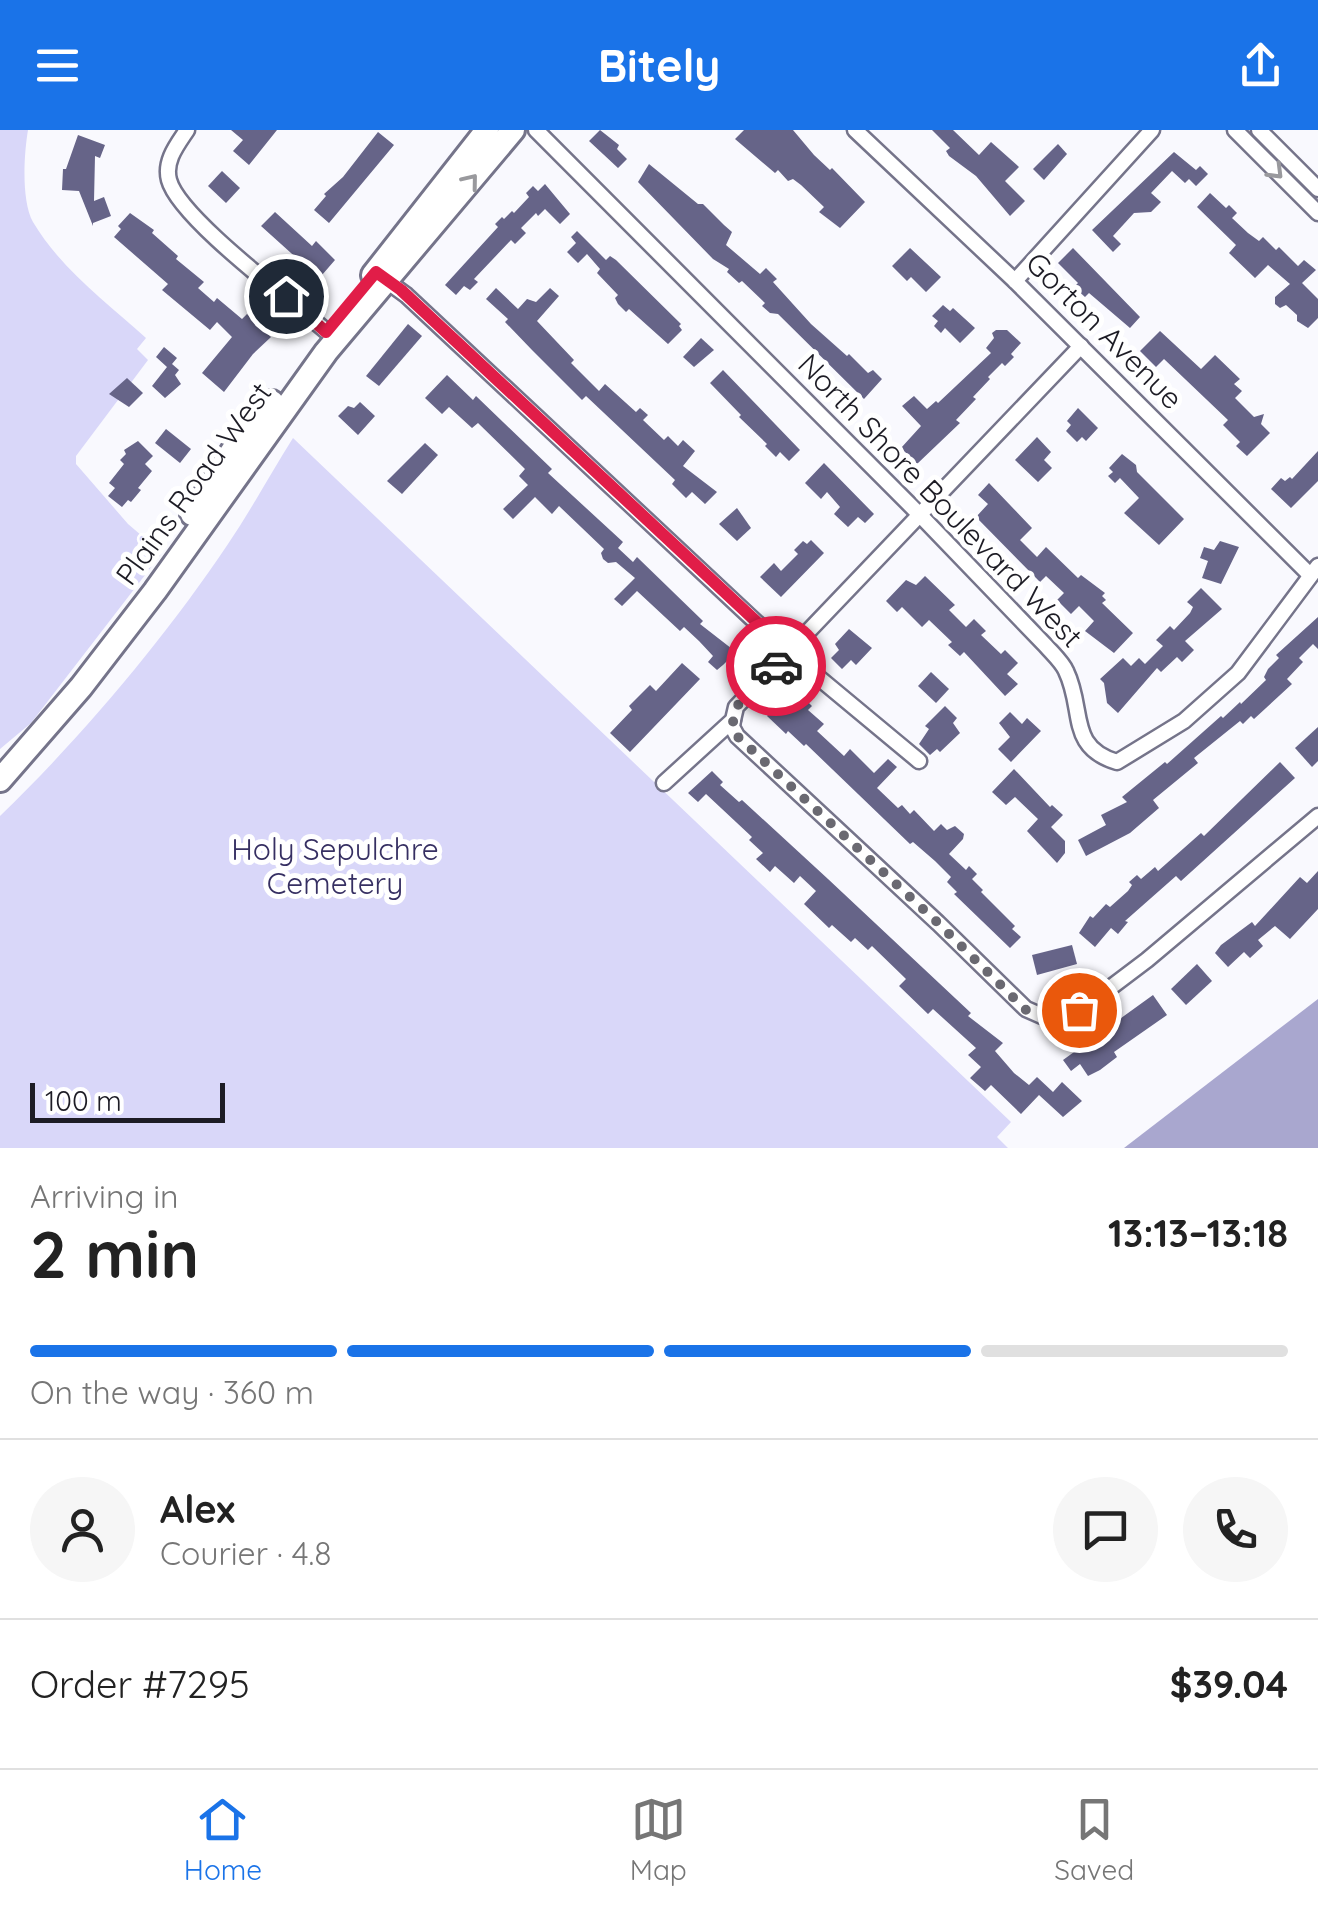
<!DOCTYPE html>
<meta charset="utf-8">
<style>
:root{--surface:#fff;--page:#f6f6f6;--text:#222;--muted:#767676;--line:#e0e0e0;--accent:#1a73e8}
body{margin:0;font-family:Quicksand,sans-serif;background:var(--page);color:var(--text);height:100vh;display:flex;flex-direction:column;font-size:38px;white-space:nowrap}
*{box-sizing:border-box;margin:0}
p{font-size:32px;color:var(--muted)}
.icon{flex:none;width:55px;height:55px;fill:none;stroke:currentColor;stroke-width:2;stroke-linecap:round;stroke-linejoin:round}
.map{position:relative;height:1018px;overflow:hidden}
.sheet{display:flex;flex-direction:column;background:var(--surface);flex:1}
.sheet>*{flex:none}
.scale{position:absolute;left:30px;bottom:25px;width:195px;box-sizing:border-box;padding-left:10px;border:5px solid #1d1c25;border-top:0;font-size:28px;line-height:35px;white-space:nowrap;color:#1d1c25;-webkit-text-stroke:8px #fff;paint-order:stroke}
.pin{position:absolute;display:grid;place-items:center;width:85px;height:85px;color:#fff;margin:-42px;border:5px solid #fff;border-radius:50%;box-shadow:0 2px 10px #0007}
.courier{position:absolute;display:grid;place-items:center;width:100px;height:100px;margin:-50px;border:8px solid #e11d48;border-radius:50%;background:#fff;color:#222;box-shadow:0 2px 12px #0007}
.headline em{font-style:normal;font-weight:700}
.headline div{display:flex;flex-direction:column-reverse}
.headline{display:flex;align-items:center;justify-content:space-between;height:170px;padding:0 30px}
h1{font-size:65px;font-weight:700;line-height:75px}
.bar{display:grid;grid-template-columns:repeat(4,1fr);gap:15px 10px;align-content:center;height:120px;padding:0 30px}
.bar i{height:12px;border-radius:8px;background:var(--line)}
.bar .active{background:var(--accent)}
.bar p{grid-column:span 4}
.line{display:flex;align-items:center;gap:25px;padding:0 30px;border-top:2px solid var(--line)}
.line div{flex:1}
.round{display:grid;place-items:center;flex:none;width:105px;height:105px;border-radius:52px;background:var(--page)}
header{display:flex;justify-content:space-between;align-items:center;height:130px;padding:0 30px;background:var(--accent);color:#fff;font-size:45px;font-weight:700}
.dock{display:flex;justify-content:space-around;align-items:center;height:140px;border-top:2px solid var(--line);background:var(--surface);font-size:28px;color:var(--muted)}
.dock a{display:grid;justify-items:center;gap:5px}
.dock .active{color:var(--accent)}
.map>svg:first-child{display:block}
.green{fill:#d9d7f9}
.water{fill:#a9a7cf}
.building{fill:#666488}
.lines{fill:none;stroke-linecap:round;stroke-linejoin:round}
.minor-casing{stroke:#75748a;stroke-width:19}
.primary-casing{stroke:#75748a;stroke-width:28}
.minor{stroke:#fff;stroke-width:14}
.primary{stroke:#fff;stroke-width:22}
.oneway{stroke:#99999d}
.done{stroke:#6a6971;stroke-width:10;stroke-dasharray:0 18}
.route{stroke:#e11d48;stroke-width:12}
.labels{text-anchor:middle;stroke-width:10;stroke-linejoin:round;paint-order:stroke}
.street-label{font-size:30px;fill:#1d1c25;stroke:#fff}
.park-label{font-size:30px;fill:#362f62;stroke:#fff}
</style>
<header><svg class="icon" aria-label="menu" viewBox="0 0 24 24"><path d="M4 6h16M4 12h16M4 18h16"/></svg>Bitely<svg class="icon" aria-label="share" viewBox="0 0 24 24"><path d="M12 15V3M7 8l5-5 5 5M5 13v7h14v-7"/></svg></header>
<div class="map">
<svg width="1318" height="1018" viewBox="0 0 1318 1018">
<rect width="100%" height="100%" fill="#f9f9fe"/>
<g class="green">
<path d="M0,0H28C24,24 21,70 33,92C60,138 107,173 146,208L137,219L148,230L76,326V334L128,394L162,423L31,593L0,619Z"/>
<path d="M293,308L1011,992L997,1007L1008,1018H0V686C82,607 165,508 228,414C251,380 271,343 293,308Z"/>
</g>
<polygon class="water" points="1318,869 1318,1018 1124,1018"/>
<g class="building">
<polygon points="231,0 277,0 249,35 233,21 243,10"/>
<polygon points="600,0 619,15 617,19 627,29 618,38 589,11"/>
<polygon points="744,0 793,0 814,25 830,40 832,38 865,72 840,98 819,82 824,77 801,55 793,49 788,51 778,40 775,43 735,9"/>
<polygon points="932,0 953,0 979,25 991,12 1019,37 1005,51 1025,71 1010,86 976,46 949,26 946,21 950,18"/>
<polygon points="378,2 394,15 329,93 314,80 326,66 324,64 343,47"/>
<polygon points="78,5 105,15 100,28 95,26 94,71 104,67 111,86 93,93 93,96 79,61 62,60 63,39 66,39"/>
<polygon points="1058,14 1067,24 1044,50 1033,39"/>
<polygon points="1174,22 1196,40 1200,36 1208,44 1196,56 1189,49 1185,53 1172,41 1151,63 1161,72 1151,82 1134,83 1113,106 1121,114 1113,122 1092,100"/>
<polygon points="649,34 698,74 703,74 724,95 732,102 726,115 760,144 766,138 777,149 773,152 811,194 847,226 849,224 868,243 873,240 882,249 864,269 778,184 770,183 762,176 765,173 742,151 739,153 727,142 729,139 713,129 638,52"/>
<polygon points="222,41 240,58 226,73 208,56"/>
<polygon points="545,54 570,84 560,94 545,79 538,86 536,83 521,98 526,103 515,114 511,110 474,149 478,152 470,160 464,156 456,165 445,155 498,97 495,94 502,87 504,89 512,81 514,83 529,67 526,63 533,56 538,61"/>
<polygon points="1210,63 1226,78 1229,75 1237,83 1232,88 1248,103 1259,111 1263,107 1276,120 1279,117 1298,136 1304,130 1316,140 1302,153 1318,169 1318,188 1308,198 1297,191 1297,185 1286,175 1280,178 1275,174 1275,167 1290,154 1268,135 1255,148 1229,123 1236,115 1197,77"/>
<polygon points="275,82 312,116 316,111 335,130 322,145 311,141 261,96"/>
<polygon points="130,83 154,100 152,103 178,126 176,129 204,152 198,158 214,172 217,168 242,189 247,184 271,207 253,224 224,262 202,243 232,207 217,192 210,200 162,160 168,154 114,107 121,99 118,96"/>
<polygon points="577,101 606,130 610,126 616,130 681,194 679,196 682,200 668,214 629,179 626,182 618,174 615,168 618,165 597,143 600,139 587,124 578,133 567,122 576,113 571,107"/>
<polygon points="910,118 941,147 926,162 911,147 907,151 892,136"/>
<polygon points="1073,118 1140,187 1130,198 1089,163 1085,167 1074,157 1078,153 1058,133"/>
<polygon points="496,158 518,179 527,169 536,172 550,158 559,166 537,191 574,230 571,233 599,261 605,254 636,282 640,278 648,285 643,290 664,310 668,306 678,316 683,310 695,321 683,336 717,362 705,374 692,362 686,368 672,354 675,350 586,266 582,270 532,220 505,192 508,189 486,169"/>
<polygon points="943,175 950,181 953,178 975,198 960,213 945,198 941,203 934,196 938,191 932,186"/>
<polygon points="408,194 422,206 379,256 366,246"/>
<polygon points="996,200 1007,200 1021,213 1011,224 1014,227 1005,236 1002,233 988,247 990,249 973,267 976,269 956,290 960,293 917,334 901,318 921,296 902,276 914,266 927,279 936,271 938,273 991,223 986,218 994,208 992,203"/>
<polygon points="1160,201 1201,239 1215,225 1240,249 1234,254 1242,261 1235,268 1254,287 1264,284 1261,294 1270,303 1247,326 1236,316 1240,312 1223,295 1228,290 1164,229 1156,237 1140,221"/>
<polygon points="701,208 714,220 694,237 683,227"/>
<polygon points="164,217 177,228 172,234 179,240 175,245 181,254 165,268 152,256 167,237 156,227"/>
<polygon points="723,240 800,320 789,331 780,322 776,327 765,316 767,314 739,287 741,285 710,253"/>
<polygon points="447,245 473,270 476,266 552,339 548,343 623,412 618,418 633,432 637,427 703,491 700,494 736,522 723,535 717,540 708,532 713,526 699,511 684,497 680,501 637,461 622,476 614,469 635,448 616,432 608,433 603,429 601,423 604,419 559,376 552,384 535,367 513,389 503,379 528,355 519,346 525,339 478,293 472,298 449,277 442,284 425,268"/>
<polygon points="127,248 143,263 129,277 109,264"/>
<polygon points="360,272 375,286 358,305 338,286 348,276 354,278"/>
<polygon points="1078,278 1098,298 1086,311 1082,307 1077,312 1066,301 1071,295 1067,291"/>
<polygon points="166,299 191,319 180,333 155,313"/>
<polygon points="1037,307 1051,322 1044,330 1052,338 1038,352 1015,330"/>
<polygon points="138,311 153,326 145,334 152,341 138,358 141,360 131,372 128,370 122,377 108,366 115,358 109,353 124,334 120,330 126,324 124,320"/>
<polygon points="425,313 438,325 402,364 387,351"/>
<polygon points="1318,321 1318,351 1291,378 1271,359 1281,348 1285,351 1290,347 1292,349"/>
<polygon points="1122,324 1136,335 1137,342 1184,389 1159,415 1124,383 1139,368 1120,348 1115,353 1108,346 1113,342 1109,338"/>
<polygon points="824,333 874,384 865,393 858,387 848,397 834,384 840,377 827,362 821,369 805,353"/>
<polygon points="989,353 1032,398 1020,410 1037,427 1046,417 1078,448 1081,445 1105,463 1102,466 1106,470 1102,473 1133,503 1114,523 1085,501 1094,491 1079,476 1071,484 1057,470 1064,463 1046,446 1040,452 976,387 988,374 978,365"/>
<polygon points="737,378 751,398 737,411 719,394"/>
<polygon points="811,410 824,423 781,467 760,447 774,433 781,441 798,424 794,420 803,411 807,414"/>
<polygon points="1220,411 1239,417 1221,454 1202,448 1208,431 1200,428 1204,417 1214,420"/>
<polygon points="925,446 955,475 949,480 966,497 974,489 986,501 981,505 1001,524 1005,520 1018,533 1007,544 1018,554 1005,566 964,522 960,526 948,515 952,512 929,490 922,497 902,477 897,482 886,471 906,450 916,455"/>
<polygon points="1201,458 1222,479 1185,511 1194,520 1182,532 1177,527 1161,542 1157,538 1118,583 1107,573 1104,553 1100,549 1123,528 1131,536 1139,528 1145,534 1163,516 1156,510 1170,496 1174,500 1190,483 1193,477 1187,472"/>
<polygon points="1318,487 1318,519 1313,514 1299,528 1303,532 1287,549 1292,554 1254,589 1251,586 1243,594 1240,591 1194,628 1198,633 1153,670 1159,678 1130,703 1086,726 1078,710 1106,695 1101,685 1127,672 1122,667 1165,632 1167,634 1221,586 1223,588 1240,572 1241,574 1266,550 1264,547 1268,539 1279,528 1276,525"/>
<polygon points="849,499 872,518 856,535 851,530 842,539 831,528 839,520 835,514"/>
<polygon points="682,533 700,549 630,622 610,603 632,580 629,576 650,555 656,561"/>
<polygon points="931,542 949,559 936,573 918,556"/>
<polygon points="789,562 798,571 805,569 812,576 808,580 824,594 817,601 844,626 850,619 874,643 888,629 897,637 877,658 898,678 902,675 910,684 914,680 934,701 941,694 947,700 955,696 964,704 963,709 949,724 966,740 969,736 977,744 972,749 983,760 981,762 1015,796 1012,799 1021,807 1010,818 954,764 957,762 947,752 951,747 935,731 913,712 910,714 806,614 804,616 788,601 786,604 767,586"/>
<polygon points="945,576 957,588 953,593 960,603 940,622 937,619 930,625 919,614 929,599 925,596"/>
<polygon points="1010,582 1022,594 1027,588 1041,601 1011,632 998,619 1010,607 999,593"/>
<polygon points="1318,597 1318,631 1312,637 1295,618"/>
<polygon points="1280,632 1295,648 1181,751 1176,746 1125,791 1128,792 1118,804 1111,798 1095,817 1079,803 1090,786 1093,788 1106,774 1110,777 1128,761 1132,755 1129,752 1137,745 1141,749 1155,737 1158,741 1201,703 1204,706"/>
<polygon points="1014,639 1050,677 1052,675 1063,685 1051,697 1065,711 1065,723 1057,733 1027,701 1038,689 1015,667 1006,675 992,662"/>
<polygon points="712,641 723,652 720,655 739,672 742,670 828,749 971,883 968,886 1003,913 995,921 1014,943 1029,955 1037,947 1053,962 1062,952 1082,971 1063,987 1039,965 1021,984 991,955 985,961 970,948 981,937 968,925 976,918 933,879 928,884 899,856 906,849 872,816 868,820 855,808 851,812 832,795 829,798 804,774 816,761 800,746 794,753 775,736 770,742 756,729 763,723 749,710 752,707 706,664 698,672 688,663"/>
<polygon points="1318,741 1318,779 1290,809 1275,796 1258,810 1263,816 1250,828 1244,822 1228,837 1215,823 1221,815 1252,792 1255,796 1300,747 1307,753"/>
<polygon points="1072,815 1077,834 1037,845 1032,825"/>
<polygon points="1197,834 1212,851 1186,875 1171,859"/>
<polygon points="1153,865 1167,885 1114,922 1117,927 1100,940 1088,946 1080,934 1071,941 1063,930"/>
</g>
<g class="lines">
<g class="minor-casing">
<g id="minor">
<path d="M187,0C177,15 164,31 169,50C179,88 292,171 326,201"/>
<path d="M536,0L920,385L1046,516C1053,524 1062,532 1066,541C1085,580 1067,617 1117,632L1184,591L1238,543L1318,436"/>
<polyline points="855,0 1015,151 1310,445"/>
<polyline points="1235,0 1318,83"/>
<polyline points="1259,0 1318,59"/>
<polyline points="380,146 406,165 789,523 919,631"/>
<polyline points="1015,151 1152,0"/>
<polyline points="733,590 732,597 737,606 938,793 1026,879 1042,886 1061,886 1094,870 1147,830 1318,686"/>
<polyline points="664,653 733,590 736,577 1081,216"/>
</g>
</g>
<g class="primary-casing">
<g id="primary">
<polyline points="373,145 487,0"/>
<polyline points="192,384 233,320 272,272"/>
<polyline points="0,650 81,557 155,461 326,222 513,0"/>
</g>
</g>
<use href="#minor" class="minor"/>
<use href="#primary" class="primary"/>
</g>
<defs><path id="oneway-chevron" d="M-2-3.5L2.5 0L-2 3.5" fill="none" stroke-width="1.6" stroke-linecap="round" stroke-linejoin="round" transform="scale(2.5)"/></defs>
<g class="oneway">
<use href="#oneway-chevron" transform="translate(1276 42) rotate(45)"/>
<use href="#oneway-chevron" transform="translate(471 51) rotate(-51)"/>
</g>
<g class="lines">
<path class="done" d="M776,536L736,577L732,597L737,606L938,793L1026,880C1046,888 1059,887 1079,880"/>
<polyline class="route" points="286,166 326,202 376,142 401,160 789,522 776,536"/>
</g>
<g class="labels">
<g class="street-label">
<text transform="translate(1104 201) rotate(45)" y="10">Gorton Avenue</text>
<text transform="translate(194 354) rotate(-54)" y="10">Plains Road West</text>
<text transform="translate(940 371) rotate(46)" y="10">North Shore Boulevard West</text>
</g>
<g class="park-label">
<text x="335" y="730">Holy Sepulchre<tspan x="335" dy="34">Cemetery</tspan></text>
</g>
</g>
</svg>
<div class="scale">100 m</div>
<div class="pin" style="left:1079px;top:880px;background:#ea580c"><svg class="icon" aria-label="bag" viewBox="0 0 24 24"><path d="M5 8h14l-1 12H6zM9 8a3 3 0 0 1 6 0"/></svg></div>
<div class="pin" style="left:286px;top:166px;background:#1f2937"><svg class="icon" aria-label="home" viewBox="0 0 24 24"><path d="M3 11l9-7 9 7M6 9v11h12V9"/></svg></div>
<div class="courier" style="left:776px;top:536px"><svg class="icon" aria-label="car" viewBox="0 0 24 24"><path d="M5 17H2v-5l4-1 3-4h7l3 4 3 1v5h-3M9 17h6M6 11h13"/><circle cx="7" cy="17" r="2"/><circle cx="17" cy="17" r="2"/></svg></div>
</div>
<section class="sheet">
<div class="headline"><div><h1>2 min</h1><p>Arriving in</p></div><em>13:13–13:18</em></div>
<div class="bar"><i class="active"></i><i class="active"></i><i class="active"></i><i></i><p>On the way · 360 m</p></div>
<div class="line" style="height:180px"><a class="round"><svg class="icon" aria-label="person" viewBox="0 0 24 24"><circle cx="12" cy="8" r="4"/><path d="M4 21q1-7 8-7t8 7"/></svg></a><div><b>Alex</b><p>Courier · 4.8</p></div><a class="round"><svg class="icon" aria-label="chat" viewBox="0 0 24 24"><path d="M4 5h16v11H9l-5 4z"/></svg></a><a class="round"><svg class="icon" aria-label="phone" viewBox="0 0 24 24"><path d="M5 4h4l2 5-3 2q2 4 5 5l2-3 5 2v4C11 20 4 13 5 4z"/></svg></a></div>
<div class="line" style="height:130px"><div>Order #7295</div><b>$39.04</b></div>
</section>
<nav class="dock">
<a class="active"><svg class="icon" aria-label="home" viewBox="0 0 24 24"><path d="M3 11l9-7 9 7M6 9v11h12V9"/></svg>Home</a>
<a><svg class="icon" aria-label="map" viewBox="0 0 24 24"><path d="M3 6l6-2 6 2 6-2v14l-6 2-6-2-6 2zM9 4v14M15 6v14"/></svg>Map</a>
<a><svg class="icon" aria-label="saved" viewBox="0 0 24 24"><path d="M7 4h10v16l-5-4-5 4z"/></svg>Saved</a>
</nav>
